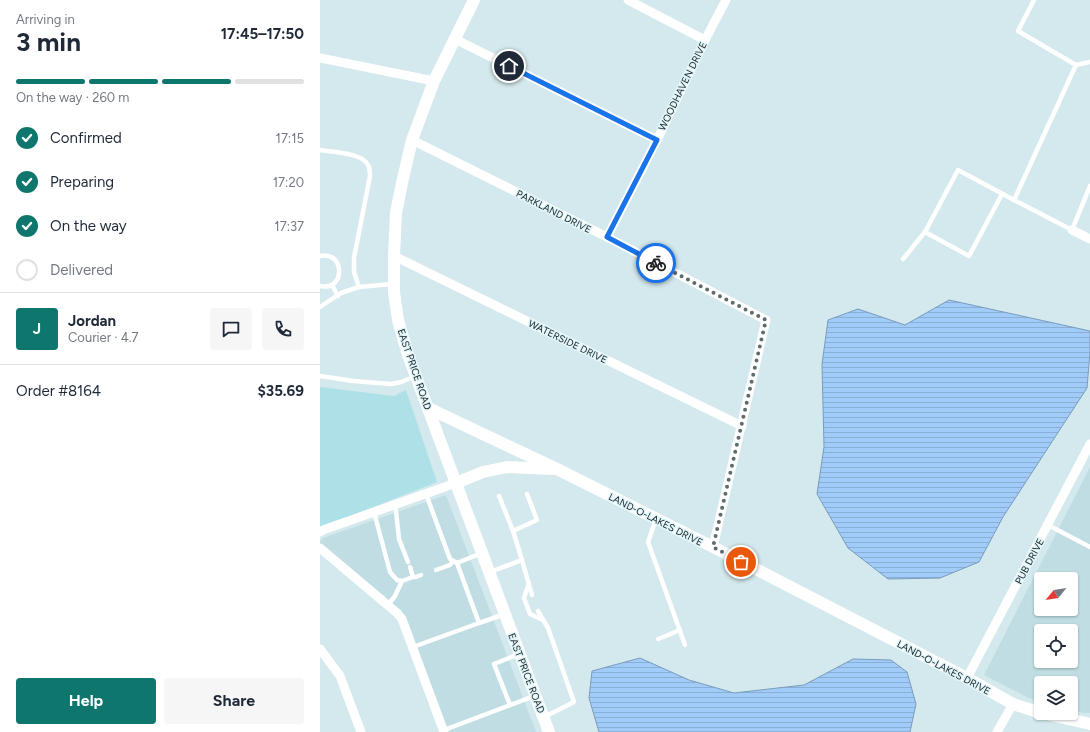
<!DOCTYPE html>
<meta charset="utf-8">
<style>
:root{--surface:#fff;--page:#f6f6f7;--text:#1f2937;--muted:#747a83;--line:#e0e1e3;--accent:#0f766e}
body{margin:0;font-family:Figtree,sans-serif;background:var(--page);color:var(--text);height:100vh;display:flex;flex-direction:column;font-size:15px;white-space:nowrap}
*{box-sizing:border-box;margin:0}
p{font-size:13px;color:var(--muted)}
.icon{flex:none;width:22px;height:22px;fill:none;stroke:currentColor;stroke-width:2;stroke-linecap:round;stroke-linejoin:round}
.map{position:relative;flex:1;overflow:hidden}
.details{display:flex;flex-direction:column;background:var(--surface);width:320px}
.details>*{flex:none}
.needle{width:26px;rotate:240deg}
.fabs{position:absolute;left:714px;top:572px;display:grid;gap:8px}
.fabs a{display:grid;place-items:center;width:44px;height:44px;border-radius:4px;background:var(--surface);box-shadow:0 1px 3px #0004;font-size:20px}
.pin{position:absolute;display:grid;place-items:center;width:34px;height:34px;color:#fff;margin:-17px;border:2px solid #fff;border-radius:50%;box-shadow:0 1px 4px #0007}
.courier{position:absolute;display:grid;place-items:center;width:40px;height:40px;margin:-20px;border:3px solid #1a73e8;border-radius:50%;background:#fff;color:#222;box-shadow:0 1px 5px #0007}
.overview em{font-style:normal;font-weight:700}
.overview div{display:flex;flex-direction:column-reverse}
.overview{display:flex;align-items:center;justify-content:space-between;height:68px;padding:0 16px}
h1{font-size:26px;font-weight:700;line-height:30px}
.bar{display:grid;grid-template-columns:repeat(4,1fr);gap:6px 4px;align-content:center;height:48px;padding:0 16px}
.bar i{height:5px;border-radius:3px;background:var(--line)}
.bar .on{background:var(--accent)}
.bar p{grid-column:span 4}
.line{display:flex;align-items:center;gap:10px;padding:0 16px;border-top:1px solid var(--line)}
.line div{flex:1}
.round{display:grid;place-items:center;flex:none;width:42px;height:42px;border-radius:4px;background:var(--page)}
ol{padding:0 16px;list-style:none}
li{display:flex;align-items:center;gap:12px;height:44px}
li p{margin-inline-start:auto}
li .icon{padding:4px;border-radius:50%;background:var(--accent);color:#fff;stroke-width:4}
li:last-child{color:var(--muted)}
li i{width:22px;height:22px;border:2px solid var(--line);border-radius:50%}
.action{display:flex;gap:8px;margin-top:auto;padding:8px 16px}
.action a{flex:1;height:46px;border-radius:4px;background:var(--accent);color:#fff;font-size:16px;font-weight:700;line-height:46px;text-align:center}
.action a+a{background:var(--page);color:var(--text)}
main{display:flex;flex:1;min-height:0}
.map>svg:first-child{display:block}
.built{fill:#bfdde2;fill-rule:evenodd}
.green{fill:#aee0e8}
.water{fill:url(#water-rules);stroke:#7a9bbb}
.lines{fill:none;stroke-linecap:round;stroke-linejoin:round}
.lane{stroke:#fff;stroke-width:4.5}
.street{stroke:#fff;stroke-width:9}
.secondary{stroke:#fff;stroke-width:12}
.done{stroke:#5f6c6e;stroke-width:4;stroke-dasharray:0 7.2}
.route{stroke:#1a73e8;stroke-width:5}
.labels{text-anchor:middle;stroke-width:3;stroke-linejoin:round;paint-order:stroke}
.street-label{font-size:10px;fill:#202829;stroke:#e1f6fa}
</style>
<main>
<section class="details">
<div class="overview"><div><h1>3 min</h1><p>Arriving in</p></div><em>17:45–17:50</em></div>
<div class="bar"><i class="on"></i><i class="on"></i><i class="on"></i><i></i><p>On the way · 260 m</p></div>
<ol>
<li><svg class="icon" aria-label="check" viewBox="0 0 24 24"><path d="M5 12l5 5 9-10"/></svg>Confirmed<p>17:15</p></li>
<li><svg class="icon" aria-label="check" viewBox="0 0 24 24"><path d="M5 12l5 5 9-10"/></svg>Preparing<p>17:20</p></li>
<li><svg class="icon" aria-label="check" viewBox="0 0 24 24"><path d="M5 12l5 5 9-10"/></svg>On the way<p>17:37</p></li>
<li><i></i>Delivered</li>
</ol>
<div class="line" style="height:72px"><b class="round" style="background:var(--accent);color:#fff">J</b><div><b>Jordan</b><p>Courier · 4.7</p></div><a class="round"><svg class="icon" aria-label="chat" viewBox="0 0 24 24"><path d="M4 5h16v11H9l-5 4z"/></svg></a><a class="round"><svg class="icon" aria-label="phone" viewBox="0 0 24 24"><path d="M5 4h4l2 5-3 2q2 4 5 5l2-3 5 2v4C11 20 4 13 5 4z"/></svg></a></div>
<div class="line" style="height:52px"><div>Order #8164</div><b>$35.69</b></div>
<div class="action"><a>Help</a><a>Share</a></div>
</section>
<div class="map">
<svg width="770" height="732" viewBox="0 0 770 732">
<defs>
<pattern id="water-rules" width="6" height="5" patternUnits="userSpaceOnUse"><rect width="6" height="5" fill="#a1ccf9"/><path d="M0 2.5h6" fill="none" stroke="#8aafd5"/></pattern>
</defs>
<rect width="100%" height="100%" fill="#d4e9ed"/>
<g class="built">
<path d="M770,467V713H763L751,709V683H721V702L709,698L664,675ZM721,579H751V609H721ZM721,631H751V661H721Z"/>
<polygon points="126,495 216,732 120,732 78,616 0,550 0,542 3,538"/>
</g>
<polygon class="green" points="0,387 74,396 86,390 117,482 0,528"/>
<g class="water">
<polygon points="629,300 770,331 770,352 767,388 683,517 659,562 620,578 568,579 528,548 497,494 504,447 502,364 508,320 538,309 585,325"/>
<polygon points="320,658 369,680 414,693 484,685 533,659 571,660 587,672 596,704 590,732 279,732 269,698 272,671"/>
</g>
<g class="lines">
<g class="lane">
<polyline points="714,0 698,31 756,65"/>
<polyline points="770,62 756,65 694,200 752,230 770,186"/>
<path d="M0,150C11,152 39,153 46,162C50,166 50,171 50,176L34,258V272L39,287"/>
<polyline points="682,194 649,256 605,232 638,170 694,200"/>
<path d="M0,256C25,250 26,292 0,286"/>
<polyline points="583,259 605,232"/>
<polyline points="12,285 18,296"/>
<polyline points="0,307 21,293 39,287 72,284"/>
<polyline points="0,376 33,381 71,384 81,382 94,377"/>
<polyline points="106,494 130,559 137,563"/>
<polyline points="179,496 193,531 217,520 207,494"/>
<polyline points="74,505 76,511 79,539 88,562"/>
<polyline points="54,512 70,572 77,580 82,581 93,577 90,567"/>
<polyline points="336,519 328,542 365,645"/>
<polyline points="728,525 770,547"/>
<polyline points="193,531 202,560"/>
<polyline points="162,553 137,563 159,623 185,614"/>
<polyline points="116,570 130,565 133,561"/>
<polyline points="170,572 202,560 212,595"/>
<polyline points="93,577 96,577 101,575"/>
<polyline points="209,583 204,598 210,614 223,620"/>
<polyline points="68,605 75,596 82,581"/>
<polyline points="218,611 228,628 254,702 224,717"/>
<polyline points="338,639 360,630"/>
<polyline points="93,647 159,623"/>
<polyline points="190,705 174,664 199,654"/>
<polyline points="124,730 214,696"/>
</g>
<g class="street">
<polyline points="308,0 385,40"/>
<polyline points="135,39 337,140"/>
<polyline points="0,58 114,81"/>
<polyline points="92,140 287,237 446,320 393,547"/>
<polyline points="752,230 770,239"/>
<polyline points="287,237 337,140 385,40 406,0"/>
<polyline points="74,256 422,426"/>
<polyline points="0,532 3,530 136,483"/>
<polyline points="0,548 77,613 82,619 124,732"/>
<polyline points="0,649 20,676 41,732"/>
<polyline points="647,678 770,444"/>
<polyline points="677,732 693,704"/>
</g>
<g class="secondary">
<polyline points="154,0 114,81 92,140 82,183 76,213 74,256 74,292 78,320 88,355 229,732"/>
<polyline points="108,408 237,469 393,547 647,678 693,704 721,713"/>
<polyline points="136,483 163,472 187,467 232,469"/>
<polyline points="722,713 770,724"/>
</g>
</g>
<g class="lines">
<polyline class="done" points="336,263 446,320 393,547 421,562"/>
<polyline class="route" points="189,66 337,140 287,237 336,263"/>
</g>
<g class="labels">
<g class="street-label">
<text transform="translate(362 86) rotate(-64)" y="4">WOODHAVEN DRIVE</text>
<text transform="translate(234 211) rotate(27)" y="4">PARKLAND DRIVE</text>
<text transform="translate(248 341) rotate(26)" y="4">WATERSIDE DRIVE</text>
<text transform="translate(95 369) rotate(71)" y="4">EAST PRICE ROAD</text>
<text transform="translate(336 519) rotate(27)" y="4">LAND-O-LAKES DRIVE</text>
<text transform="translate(709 561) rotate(-62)" y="4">PUB DRIVE</text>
<text transform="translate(624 667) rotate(28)" y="4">LAND-O-LAKES DRIVE</text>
<text transform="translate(207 673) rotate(69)" y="4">EAST PRICE ROAD</text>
</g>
</g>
</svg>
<div class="fabs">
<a><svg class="needle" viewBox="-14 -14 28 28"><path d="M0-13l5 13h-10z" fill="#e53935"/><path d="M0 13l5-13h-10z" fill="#747a83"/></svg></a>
<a><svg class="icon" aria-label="locate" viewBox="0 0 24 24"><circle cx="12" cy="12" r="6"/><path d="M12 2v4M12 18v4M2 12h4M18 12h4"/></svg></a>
<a><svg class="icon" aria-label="layers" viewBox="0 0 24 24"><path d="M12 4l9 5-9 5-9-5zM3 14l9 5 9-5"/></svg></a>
</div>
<div class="pin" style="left:421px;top:562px;background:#ea580c"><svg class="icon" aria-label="bag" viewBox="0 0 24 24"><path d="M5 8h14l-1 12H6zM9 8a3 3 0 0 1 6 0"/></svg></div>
<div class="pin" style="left:189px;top:66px;background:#1f2937"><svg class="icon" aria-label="home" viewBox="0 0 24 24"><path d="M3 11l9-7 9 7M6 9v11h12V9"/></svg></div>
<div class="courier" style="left:336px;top:263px"><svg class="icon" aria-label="bike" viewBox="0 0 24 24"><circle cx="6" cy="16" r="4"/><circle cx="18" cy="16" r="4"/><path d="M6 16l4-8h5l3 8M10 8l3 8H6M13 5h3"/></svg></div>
</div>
</main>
